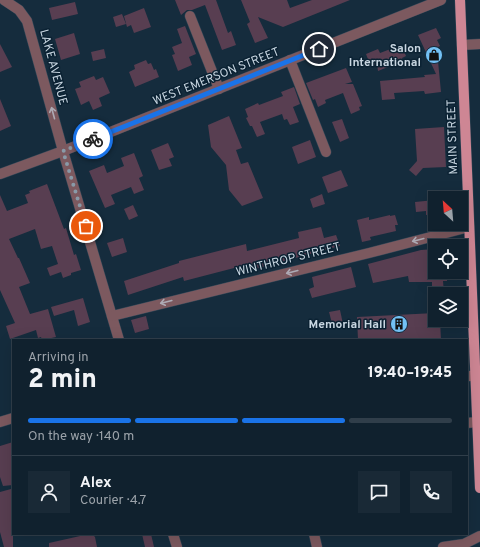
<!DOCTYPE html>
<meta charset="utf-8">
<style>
:root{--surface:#10212e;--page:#192936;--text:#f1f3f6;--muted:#9ca3aa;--line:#303e4a;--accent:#1a73e8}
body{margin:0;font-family:Overpass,sans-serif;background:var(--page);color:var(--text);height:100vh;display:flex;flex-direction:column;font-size:15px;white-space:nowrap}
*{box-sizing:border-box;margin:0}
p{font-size:13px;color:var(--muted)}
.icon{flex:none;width:22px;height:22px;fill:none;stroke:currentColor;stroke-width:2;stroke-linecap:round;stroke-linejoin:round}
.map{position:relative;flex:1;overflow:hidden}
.drawer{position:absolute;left:12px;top:339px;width:456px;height:196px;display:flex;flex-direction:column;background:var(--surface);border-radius:0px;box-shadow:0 4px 16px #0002,0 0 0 1px var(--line)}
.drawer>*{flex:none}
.needle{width:26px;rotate:334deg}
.fabs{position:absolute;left:428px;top:191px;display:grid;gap:8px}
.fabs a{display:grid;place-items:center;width:40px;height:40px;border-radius:0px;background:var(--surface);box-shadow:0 4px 16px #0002,0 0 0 1px var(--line);font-size:20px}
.pin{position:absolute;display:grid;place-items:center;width:34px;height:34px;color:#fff;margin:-17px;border:2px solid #fff;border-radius:50%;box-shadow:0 1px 4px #0007}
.courier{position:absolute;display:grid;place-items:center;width:40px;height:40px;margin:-20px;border:3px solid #1a73e8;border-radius:50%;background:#fff;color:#222;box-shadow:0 1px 5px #0007}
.summary em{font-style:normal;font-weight:800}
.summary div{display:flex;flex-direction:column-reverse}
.summary{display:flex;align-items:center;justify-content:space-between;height:68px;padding:0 16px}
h1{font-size:26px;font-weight:800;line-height:30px}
.bar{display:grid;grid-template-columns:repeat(4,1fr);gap:6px 4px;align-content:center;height:48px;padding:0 16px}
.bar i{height:5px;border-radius:3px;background:var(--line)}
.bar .selected{background:var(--accent)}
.bar p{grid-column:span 4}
.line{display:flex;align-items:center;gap:10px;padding:0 16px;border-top:1px solid var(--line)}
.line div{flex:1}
.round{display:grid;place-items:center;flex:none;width:42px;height:42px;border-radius:0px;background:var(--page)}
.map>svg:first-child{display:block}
.building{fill:#583e51}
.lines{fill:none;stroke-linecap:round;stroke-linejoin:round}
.minor-casing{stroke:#324757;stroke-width:11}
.tertiary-casing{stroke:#324757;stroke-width:11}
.primary-casing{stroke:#324757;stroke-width:11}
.minor{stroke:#7c595f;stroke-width:10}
.tertiary{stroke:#7c595f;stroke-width:10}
.primary{stroke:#ce8694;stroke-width:10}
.oneway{stroke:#adaab4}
.done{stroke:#899aa8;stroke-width:4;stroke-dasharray:0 7.2}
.route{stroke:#1a73e8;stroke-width:5}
.labels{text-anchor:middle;stroke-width:3;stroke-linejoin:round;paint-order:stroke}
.poi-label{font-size:12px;font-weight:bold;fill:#c8d6e1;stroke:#0b2233;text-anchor:end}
.street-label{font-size:12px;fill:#c8d6e1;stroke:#0b2233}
</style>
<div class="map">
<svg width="480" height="547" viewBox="0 0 480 547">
<rect width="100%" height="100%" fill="#152c3d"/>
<g class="building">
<polygon points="175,0 216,0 228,33 231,31 236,45 222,50 205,5 192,10 187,10 181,15"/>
<polygon points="241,0 287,0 290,8 312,0 350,0 283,27 258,17 268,38 255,43 247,24 250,22"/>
<polygon points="75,2 78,14 52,20 49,8"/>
<polygon points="144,8 151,27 134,33 131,25 127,27 124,16"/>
<polygon points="122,14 126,24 116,27 113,17"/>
<polygon points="185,26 196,54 189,57 192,65 178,71 172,55 175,54 172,47 182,43 177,29"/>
<polygon points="436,28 441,38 437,40 440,46 436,48 440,60 438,61 441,92 425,94 424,91 394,93 395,99 382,100 380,81 425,77 424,75 436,74 418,35"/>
<polygon points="74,33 80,54 61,60 55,39"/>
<polygon points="0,44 12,67 0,72"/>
<polygon points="401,45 406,56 402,58 403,61 378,71 377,64 371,67 366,54 378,49 380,53"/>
<polygon points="104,49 106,58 93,61 91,52"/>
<polygon points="146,60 148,64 151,63 154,70 156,69 159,77 135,87 129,72 135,69 134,65"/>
<polygon points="346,68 352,82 345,84 353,84 362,106 359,107 360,110 351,114 343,93 325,100 326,103 318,107 315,99 313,100 306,83"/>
<polygon points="94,76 96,80 103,77 110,93 99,98 102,106 93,110 89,101 81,105 75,89 81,87 79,82"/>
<polygon points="294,87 300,104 293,107 299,122 290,125 287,119 284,120 282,114 260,122 265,134 257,137 252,126 250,126 246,118 248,117 245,109 258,103 259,105 283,96 281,92"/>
<polygon points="0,99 11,126 0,131"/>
<polygon points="229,116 242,148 236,150 241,164 248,162 263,198 242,206 229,190 226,165 211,147 208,125"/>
<polygon points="342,119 349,138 340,142 332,122"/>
<polygon points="444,127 446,167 423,168 416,176 409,170 417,161 415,129"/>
<polygon points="310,140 316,157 298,164 292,147"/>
<polygon points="168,143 174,157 169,159 172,166 159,170 151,150"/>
<polygon points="134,153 143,176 139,178 144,190 134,194 131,187 111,195 115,204 105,208 89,171 104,165 107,173 124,166 121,158"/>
<polygon points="341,170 348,186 328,193 322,177"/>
<polygon points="47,184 64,229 66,228 74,255 76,254 81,270 71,273 71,275 63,278 61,272 50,276 47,268 58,264 52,246 41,249 35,229 9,239 18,258 19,258 30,283 19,287 30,314 48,309 56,337 42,340 41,337 38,338 36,330 10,339 6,326 15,323 0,290 0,195 7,211 28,203 25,195 30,193 29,191"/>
<polygon points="322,194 325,204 313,208 310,199"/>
<polygon points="435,200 435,214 426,215 426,211 416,212 415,202"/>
<polygon points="133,205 138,216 129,220 124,209"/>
<polygon points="390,215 390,216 395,215 398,225 395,225 396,231 370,237 371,240 362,242 357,220 369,217 369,220"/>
<polygon points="321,227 324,238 336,235 340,246 240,273 238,267 184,281 183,277 128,295 124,281 179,263 179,261 234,247 246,244 247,251 299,238 298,232"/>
<polygon points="123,238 127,252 112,257 107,243"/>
<polygon points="435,249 435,272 447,272 447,281 443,281 444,293 432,293 432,282 409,282 408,276 373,283 368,264 421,250"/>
<polygon points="351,267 356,287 312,298 309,289 314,287 312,277"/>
<polygon points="83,298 90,322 78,326 74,310 54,316 51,307"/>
<polygon points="340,310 343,324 333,327 329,312"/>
<polygon points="435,313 435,320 440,320 441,340 358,340 357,317"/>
<polygon points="146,316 149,329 135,333 131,320"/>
<polygon points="13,442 13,485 3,486 0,477 0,446"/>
<polygon points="11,489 13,498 13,547 4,547 0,532 0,492"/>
<polygon points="89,534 92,534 95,537 97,547 49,547 49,543"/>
<polygon points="142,534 151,534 154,547 145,547"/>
</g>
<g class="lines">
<g class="minor-casing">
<g id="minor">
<polyline points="4,0 19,10 27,21 63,151 119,340"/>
<polyline points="190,16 219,89"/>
<polyline points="462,45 480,44"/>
<polyline points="290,60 326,152"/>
<polyline points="112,316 369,253 469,227"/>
<polyline points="467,376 475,376"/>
<polyline points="0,422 13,418"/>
<polyline points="467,423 477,422"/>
<polyline points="173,534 177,547"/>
<polyline points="314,534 317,547"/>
</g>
</g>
<g class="tertiary-casing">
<g id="tertiary">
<polyline points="0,174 63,151 441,0"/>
<polyline points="443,547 464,544 480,536"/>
</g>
</g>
<g class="primary-casing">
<polyline id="primary" points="460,0 480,488"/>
</g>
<use href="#minor" class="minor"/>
<use href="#tertiary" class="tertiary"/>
<use href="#primary" class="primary"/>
</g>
<defs><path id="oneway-shaft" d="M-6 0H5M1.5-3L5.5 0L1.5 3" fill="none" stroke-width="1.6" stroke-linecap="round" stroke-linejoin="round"/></defs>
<g class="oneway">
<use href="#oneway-shaft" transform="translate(53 113) rotate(-105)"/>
<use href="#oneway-shaft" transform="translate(418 240) rotate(166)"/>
<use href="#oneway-shaft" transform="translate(292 272) rotate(166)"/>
<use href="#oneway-shaft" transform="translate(166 302) rotate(166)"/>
</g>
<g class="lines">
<polyline class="done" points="86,226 63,151 93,139"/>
<polyline class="route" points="93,139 319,49"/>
</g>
<defs>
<g id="shop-disc" transform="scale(0.9)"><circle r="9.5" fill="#73c1f5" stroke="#0b2233"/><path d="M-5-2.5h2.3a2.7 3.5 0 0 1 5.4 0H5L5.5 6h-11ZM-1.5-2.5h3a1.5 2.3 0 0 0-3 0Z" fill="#111"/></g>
<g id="building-disc" transform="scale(0.9)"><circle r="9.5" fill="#73c1f5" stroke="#0b2233"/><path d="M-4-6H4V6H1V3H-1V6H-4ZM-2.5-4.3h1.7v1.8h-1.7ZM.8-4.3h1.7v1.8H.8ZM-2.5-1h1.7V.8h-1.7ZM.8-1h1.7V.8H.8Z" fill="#111"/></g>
</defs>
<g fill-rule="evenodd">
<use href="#shop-disc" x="434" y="55"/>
<use href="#building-disc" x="399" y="324"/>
</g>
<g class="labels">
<g class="poi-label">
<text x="421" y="52">Salon<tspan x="421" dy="14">International</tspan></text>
<text x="386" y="328">Memorial Hall</text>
</g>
<g class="street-label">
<text transform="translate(54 67) rotate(75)" y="4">LAKE AVENUE</text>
<text transform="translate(216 76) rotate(-22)" y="4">WEST EMERSON STREET</text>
<text transform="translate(452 137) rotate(-92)" y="4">MAIN STREET</text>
<text transform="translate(288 259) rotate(-14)" y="4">WINTHROP STREET</text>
</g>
</g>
</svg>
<div class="fabs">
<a><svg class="needle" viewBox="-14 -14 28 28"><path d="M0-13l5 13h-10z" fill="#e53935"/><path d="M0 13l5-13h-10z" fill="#9ca3aa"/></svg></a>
<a><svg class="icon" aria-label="locate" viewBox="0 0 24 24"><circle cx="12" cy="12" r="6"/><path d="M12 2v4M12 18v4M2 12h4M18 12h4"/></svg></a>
<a><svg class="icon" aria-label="layers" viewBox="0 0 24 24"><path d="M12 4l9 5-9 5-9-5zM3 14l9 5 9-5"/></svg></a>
</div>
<div class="pin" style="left:86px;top:226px;background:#ea580c"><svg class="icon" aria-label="bag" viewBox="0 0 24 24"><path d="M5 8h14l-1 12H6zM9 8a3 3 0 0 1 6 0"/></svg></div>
<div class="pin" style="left:319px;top:49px;background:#1f2937"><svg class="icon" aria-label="home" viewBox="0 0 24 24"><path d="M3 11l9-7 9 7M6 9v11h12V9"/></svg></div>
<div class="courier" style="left:93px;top:139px"><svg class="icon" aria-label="bike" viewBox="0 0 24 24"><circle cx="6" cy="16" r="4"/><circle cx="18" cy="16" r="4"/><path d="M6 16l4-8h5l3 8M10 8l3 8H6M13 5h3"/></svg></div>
<section class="drawer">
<div class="summary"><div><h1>2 min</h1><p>Arriving in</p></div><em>19:40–19:45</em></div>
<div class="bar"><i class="selected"></i><i class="selected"></i><i class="selected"></i><i></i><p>On the way · 140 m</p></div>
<div class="line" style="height:72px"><a class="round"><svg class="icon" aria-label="person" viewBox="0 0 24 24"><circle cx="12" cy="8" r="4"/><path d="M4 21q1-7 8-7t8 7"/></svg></a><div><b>Alex</b><p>Courier · 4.7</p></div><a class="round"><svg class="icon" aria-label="chat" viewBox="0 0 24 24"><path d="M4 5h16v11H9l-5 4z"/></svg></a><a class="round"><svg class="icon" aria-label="phone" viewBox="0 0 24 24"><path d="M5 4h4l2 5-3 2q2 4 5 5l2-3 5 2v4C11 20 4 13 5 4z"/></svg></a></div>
</section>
</div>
